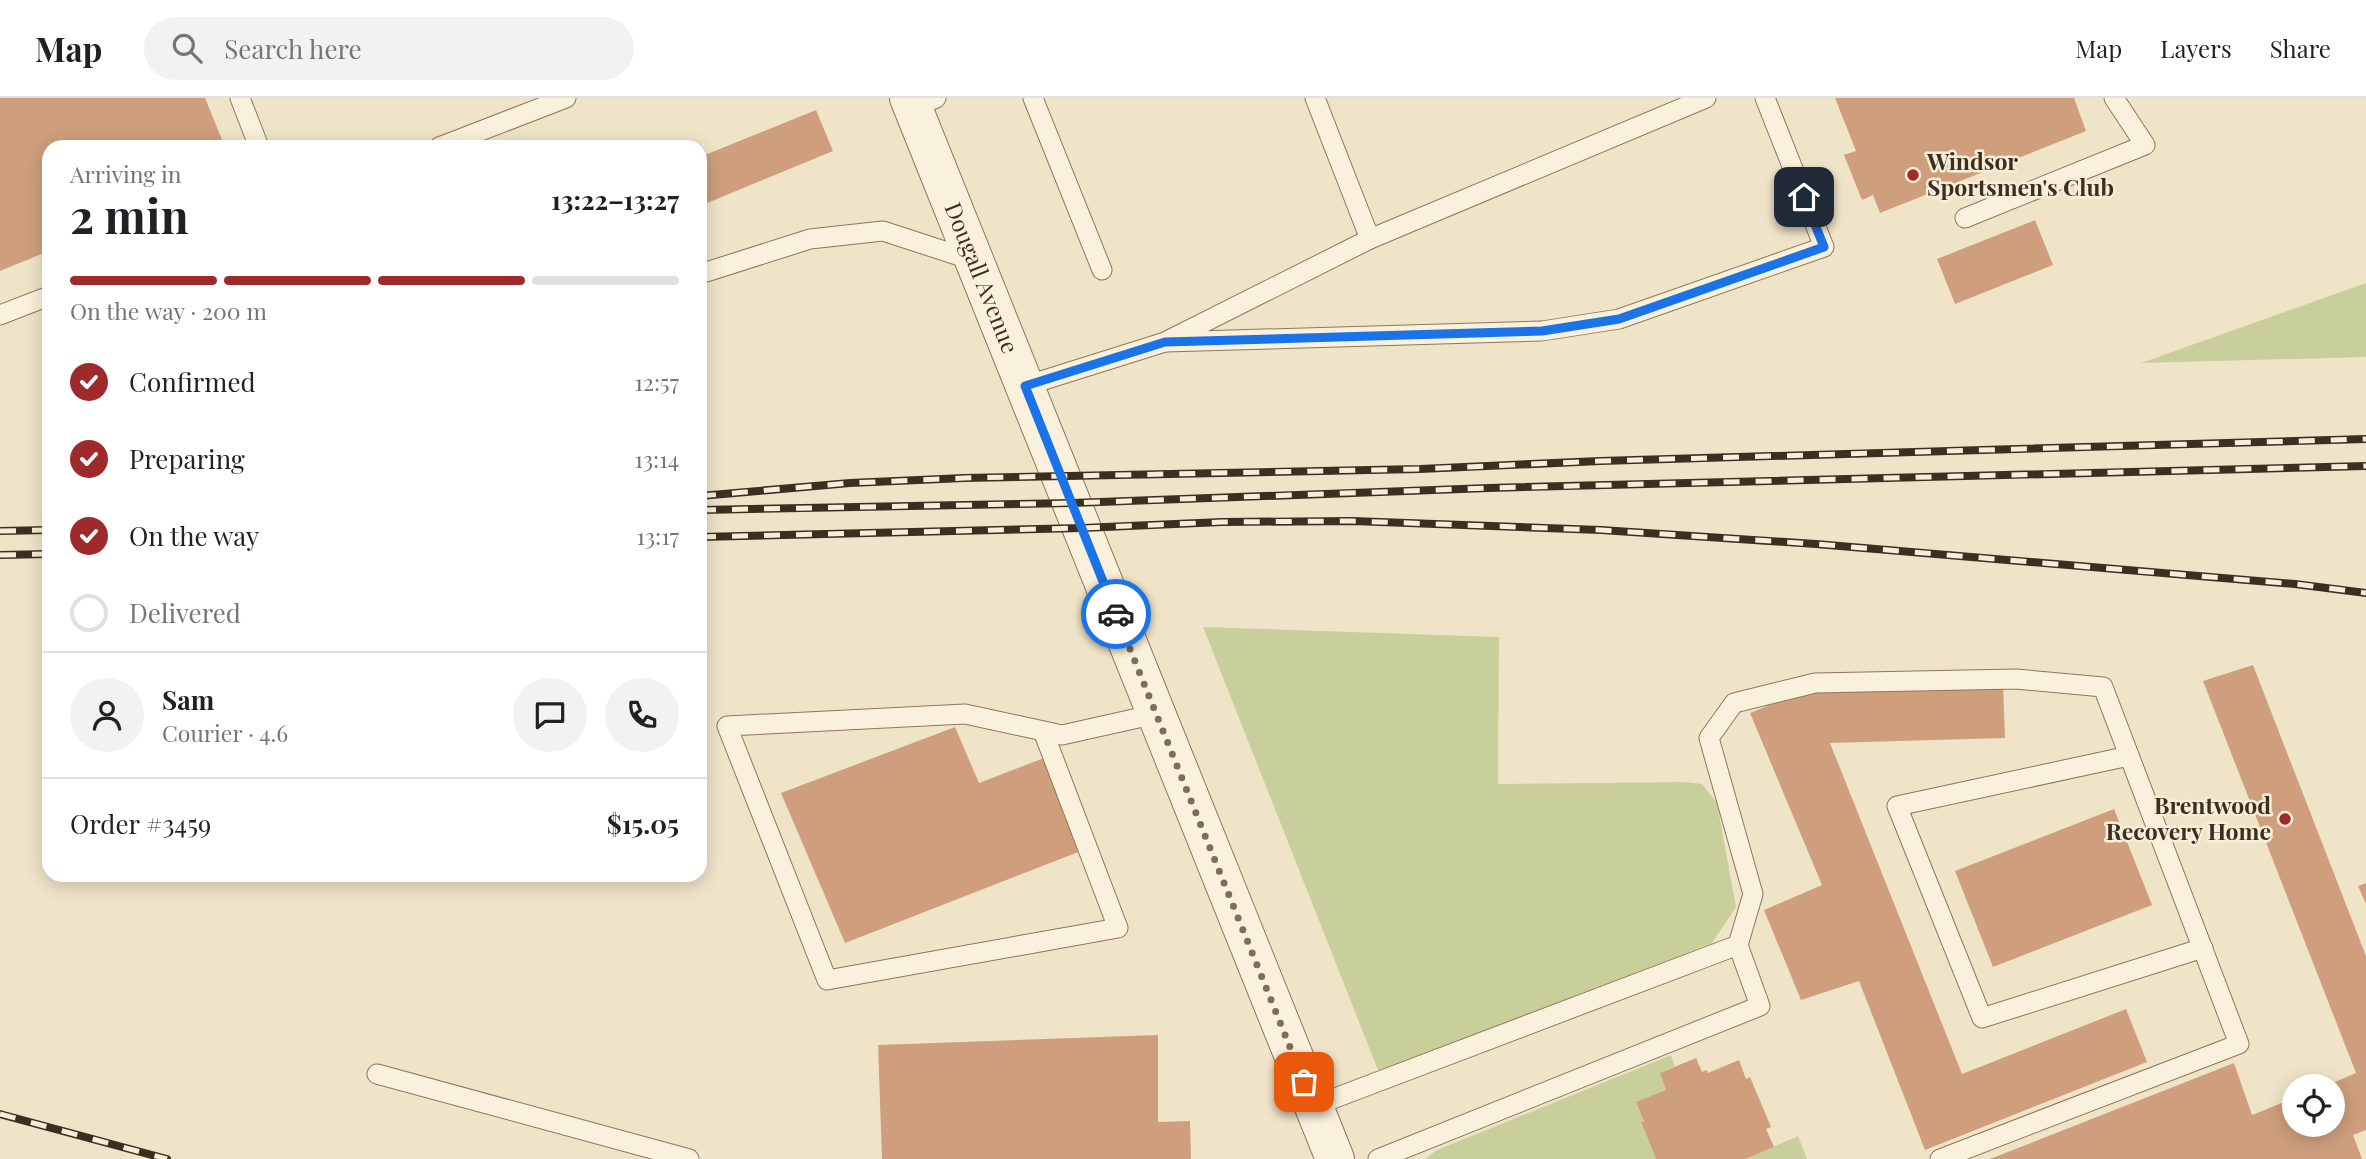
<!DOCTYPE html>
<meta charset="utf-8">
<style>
:root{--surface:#fff;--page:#f2f2f2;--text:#202124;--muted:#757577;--line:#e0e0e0;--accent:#9e2a2b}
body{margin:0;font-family:"Playfair Display",serif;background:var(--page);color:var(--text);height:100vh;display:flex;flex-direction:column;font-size:26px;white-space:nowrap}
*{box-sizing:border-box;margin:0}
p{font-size:23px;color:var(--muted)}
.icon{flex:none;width:38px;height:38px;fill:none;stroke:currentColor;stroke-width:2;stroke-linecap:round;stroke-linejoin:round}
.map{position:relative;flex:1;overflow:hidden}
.sheet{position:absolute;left:42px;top:42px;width:665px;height:742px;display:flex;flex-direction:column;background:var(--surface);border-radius:21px;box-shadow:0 4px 18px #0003}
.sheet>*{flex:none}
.fabs{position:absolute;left:2282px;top:976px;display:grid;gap:14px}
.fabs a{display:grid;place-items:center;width:63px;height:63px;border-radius:50%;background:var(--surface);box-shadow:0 4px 18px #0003;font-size:35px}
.pin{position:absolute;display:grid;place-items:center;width:60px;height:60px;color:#fff;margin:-30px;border-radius:14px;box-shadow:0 4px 10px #0006}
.courier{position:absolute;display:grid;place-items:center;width:70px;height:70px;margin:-35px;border:5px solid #1a73e8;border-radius:50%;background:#fff;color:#222;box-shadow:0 2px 9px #0007}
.headline em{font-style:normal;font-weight:700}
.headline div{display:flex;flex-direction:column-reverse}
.headline{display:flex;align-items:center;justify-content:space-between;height:119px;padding:0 28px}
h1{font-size:46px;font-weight:700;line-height:52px}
.bar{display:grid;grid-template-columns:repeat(4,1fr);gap:10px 7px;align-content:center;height:84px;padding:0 28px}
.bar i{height:9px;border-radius:5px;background:var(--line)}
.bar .selected{background:var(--accent)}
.bar p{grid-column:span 4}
.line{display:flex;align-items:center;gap:18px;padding:0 28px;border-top:2px solid var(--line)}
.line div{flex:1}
.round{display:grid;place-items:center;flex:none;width:74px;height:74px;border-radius:37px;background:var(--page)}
ol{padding:0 28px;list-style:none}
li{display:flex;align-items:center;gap:21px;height:77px}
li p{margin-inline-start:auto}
li .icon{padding:7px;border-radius:50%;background:var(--accent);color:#fff;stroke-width:4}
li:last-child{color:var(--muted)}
li i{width:38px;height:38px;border:4px solid var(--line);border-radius:50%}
header{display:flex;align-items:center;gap:42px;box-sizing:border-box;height:98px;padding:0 35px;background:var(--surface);border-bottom:2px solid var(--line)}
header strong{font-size:33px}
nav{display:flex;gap:38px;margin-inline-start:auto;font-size:24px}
.search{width:490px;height:63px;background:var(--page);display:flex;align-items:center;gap:18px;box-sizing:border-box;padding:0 24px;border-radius:38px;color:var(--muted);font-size:26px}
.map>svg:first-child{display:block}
.green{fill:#c9cf9b}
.building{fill:#cf9f7d}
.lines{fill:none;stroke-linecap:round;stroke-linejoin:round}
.service-casing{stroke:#8d765c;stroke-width:21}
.tertiary-casing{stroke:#8d765c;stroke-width:40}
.service{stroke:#faf1dc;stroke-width:19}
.tertiary{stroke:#faf1dc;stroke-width:38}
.rail-casing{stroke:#3d2e20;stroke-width:8}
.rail{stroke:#f7eed8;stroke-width:5;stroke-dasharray:16;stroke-linecap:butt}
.done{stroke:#7c6e5b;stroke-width:7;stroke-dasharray:0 12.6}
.route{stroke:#1a73e8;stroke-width:9}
.poi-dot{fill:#9e2a2b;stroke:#f7eed8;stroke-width:2.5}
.labels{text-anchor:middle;stroke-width:5;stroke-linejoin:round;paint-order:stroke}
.poi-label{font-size:23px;font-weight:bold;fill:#3d2e20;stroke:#f7eed8;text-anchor:start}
.street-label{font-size:23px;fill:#3d2e20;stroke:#f7eed8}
</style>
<header>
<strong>Map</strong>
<div class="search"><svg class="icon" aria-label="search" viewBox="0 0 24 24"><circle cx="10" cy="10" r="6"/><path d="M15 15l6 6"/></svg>Search here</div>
<nav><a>Map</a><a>Layers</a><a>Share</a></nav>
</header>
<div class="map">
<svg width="2366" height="1061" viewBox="0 0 2366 1061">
<rect width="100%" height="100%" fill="#f0e4c8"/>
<g class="green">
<polygon points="2366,185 2366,259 2141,265"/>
<polygon points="1203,529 1499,539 1498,686 1683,684 1702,686 1717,705 1736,809 1712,845 1396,969 1378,972"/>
<polygon points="1671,957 1675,968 1660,975 1666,992 1641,1025 1656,1061 1425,1061 1437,1052"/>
<polygon points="1798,1038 1807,1061 1745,1061"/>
</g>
<g class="building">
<polygon points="0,0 205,0 225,49 49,49 49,153 0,173"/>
<polygon points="1835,0 2074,0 2086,33 1880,115 1873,97 1862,102 1844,57 1856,53"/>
<polygon points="816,12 833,53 700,108 700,59"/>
<polygon points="2035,122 2053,167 1955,206 1937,161"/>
<polygon points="2253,567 2366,858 2366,1032 2353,1037 2362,1061 1990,1061 2234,965 2252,1017 2294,1000 2294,1027 2333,1027 2333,989 2323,989 2356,975 2203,583"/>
<polygon points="2003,586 2005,640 1830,645 1962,976 2126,911 2147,964 1925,1052 1859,883 1801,902 1764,812 1822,787 1750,615 1809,591"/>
<polygon points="955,629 979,685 1044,660 1081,753 845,845 781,695"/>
<polygon points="2114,711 2152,807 1993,869 1955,773"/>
<polygon points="2366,785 2366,806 2358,788"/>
<polygon points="1158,937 1158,1024 1190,1023 1191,1061 882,1061 878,947"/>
<polygon points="1696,960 1702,974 1707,972 1708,975 1739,962 1746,981 1750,979 1771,1029 1766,1031 1774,1049 1745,1061 1656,1061 1641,1024 1644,1023 1636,1004 1666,992 1660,975"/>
</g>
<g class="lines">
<g class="service-casing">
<g id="service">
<polyline points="240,0 259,49"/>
<polyline points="1033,0 1102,172"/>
<polyline points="1315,0 1370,141"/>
<polyline points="913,10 936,0"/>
<polyline points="439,49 566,0"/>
<polyline points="1965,120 2145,47 2114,0"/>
<polyline points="700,176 810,141 883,133 975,163"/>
<polyline points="0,217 49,198"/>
<polyline points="1165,244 1542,233 1619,221 1824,149 1765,0"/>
<polyline points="1025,288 1165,244 1370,141 1706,0"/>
<polyline points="1043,633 1118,830 827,882 727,628 965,616 1062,637 1156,616"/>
<polyline points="2129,658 1897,708 1982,920 2203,850"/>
<polyline points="377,976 689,1061"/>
<polyline points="1314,1008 1738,847"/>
<polyline points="1378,1061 1760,908 1738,847 1753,796 1709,640 1734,605 1815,585 2016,581 2103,589 2239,946 1940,1061"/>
</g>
</g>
<g class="tertiary-casing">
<g id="tertiary">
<path id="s1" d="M909,0L1335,1061"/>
</g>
</g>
<use href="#service" class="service"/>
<use href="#tertiary" class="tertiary"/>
<g class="rail-casing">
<g id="rail">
<polyline points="700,398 850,385 964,380 1420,371 1600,363 2366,341"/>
<polyline points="700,412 1072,405 1489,390 2366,368"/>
<polyline points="0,433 49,432"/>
<polyline points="700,439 1082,430 1222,424 1352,423 1601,432 1816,446 2295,486 2366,495"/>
<polyline points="0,457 49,456"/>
<polyline points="0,1016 167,1061"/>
</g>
</g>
<use href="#rail" class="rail"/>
</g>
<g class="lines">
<polyline class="done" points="1116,516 1304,984"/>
<polyline class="route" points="1116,516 1025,288 1165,244 1542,233 1619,221 1824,149 1804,99"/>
</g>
<g class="poi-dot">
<circle cx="1913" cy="77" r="7"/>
<circle cx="2285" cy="721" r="7"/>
</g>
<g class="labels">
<g class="poi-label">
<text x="1927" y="72">Windsor<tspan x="1927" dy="26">Sportsmen's Club</tspan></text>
<text x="2271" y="716" text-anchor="end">Brentwood<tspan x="2271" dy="26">Recovery Home</tspan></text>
</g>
<g class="street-label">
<text dy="8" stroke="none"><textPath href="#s1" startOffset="194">Dougall Avenue</textPath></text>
</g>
</g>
</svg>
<div class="fabs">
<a><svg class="icon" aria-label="locate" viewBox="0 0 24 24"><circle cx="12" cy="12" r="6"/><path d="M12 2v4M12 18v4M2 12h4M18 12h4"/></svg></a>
</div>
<div class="pin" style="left:1304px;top:984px;background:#ea580c"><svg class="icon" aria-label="bag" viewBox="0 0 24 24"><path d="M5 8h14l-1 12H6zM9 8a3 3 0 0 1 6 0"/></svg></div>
<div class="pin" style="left:1804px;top:99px;background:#1f2937"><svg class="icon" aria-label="home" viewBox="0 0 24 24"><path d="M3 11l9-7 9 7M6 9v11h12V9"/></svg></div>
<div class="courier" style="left:1116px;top:516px"><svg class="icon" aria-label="car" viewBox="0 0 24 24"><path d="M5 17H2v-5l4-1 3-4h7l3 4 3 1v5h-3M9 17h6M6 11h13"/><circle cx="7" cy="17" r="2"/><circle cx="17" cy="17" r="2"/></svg></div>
<section class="sheet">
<div class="headline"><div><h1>2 min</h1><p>Arriving in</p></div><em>13:22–13:27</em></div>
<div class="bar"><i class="selected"></i><i class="selected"></i><i class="selected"></i><i></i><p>On the way · 200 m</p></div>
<ol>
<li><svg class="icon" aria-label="check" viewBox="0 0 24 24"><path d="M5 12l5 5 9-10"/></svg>Confirmed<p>12:57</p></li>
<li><svg class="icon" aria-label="check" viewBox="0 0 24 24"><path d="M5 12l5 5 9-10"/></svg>Preparing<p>13:14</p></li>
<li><svg class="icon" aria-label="check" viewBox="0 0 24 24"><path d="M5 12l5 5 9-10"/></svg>On the way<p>13:17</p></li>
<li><i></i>Delivered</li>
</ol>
<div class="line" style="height:126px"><a class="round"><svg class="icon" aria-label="person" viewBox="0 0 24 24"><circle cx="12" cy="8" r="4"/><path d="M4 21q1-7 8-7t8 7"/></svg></a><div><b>Sam</b><p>Courier · 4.6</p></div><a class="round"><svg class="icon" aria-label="chat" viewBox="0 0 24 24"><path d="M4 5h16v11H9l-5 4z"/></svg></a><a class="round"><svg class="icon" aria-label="phone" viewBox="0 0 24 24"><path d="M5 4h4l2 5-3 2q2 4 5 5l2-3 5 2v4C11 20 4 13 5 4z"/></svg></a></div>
<div class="line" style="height:91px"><div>Order #3459</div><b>$15.05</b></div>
</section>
</div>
